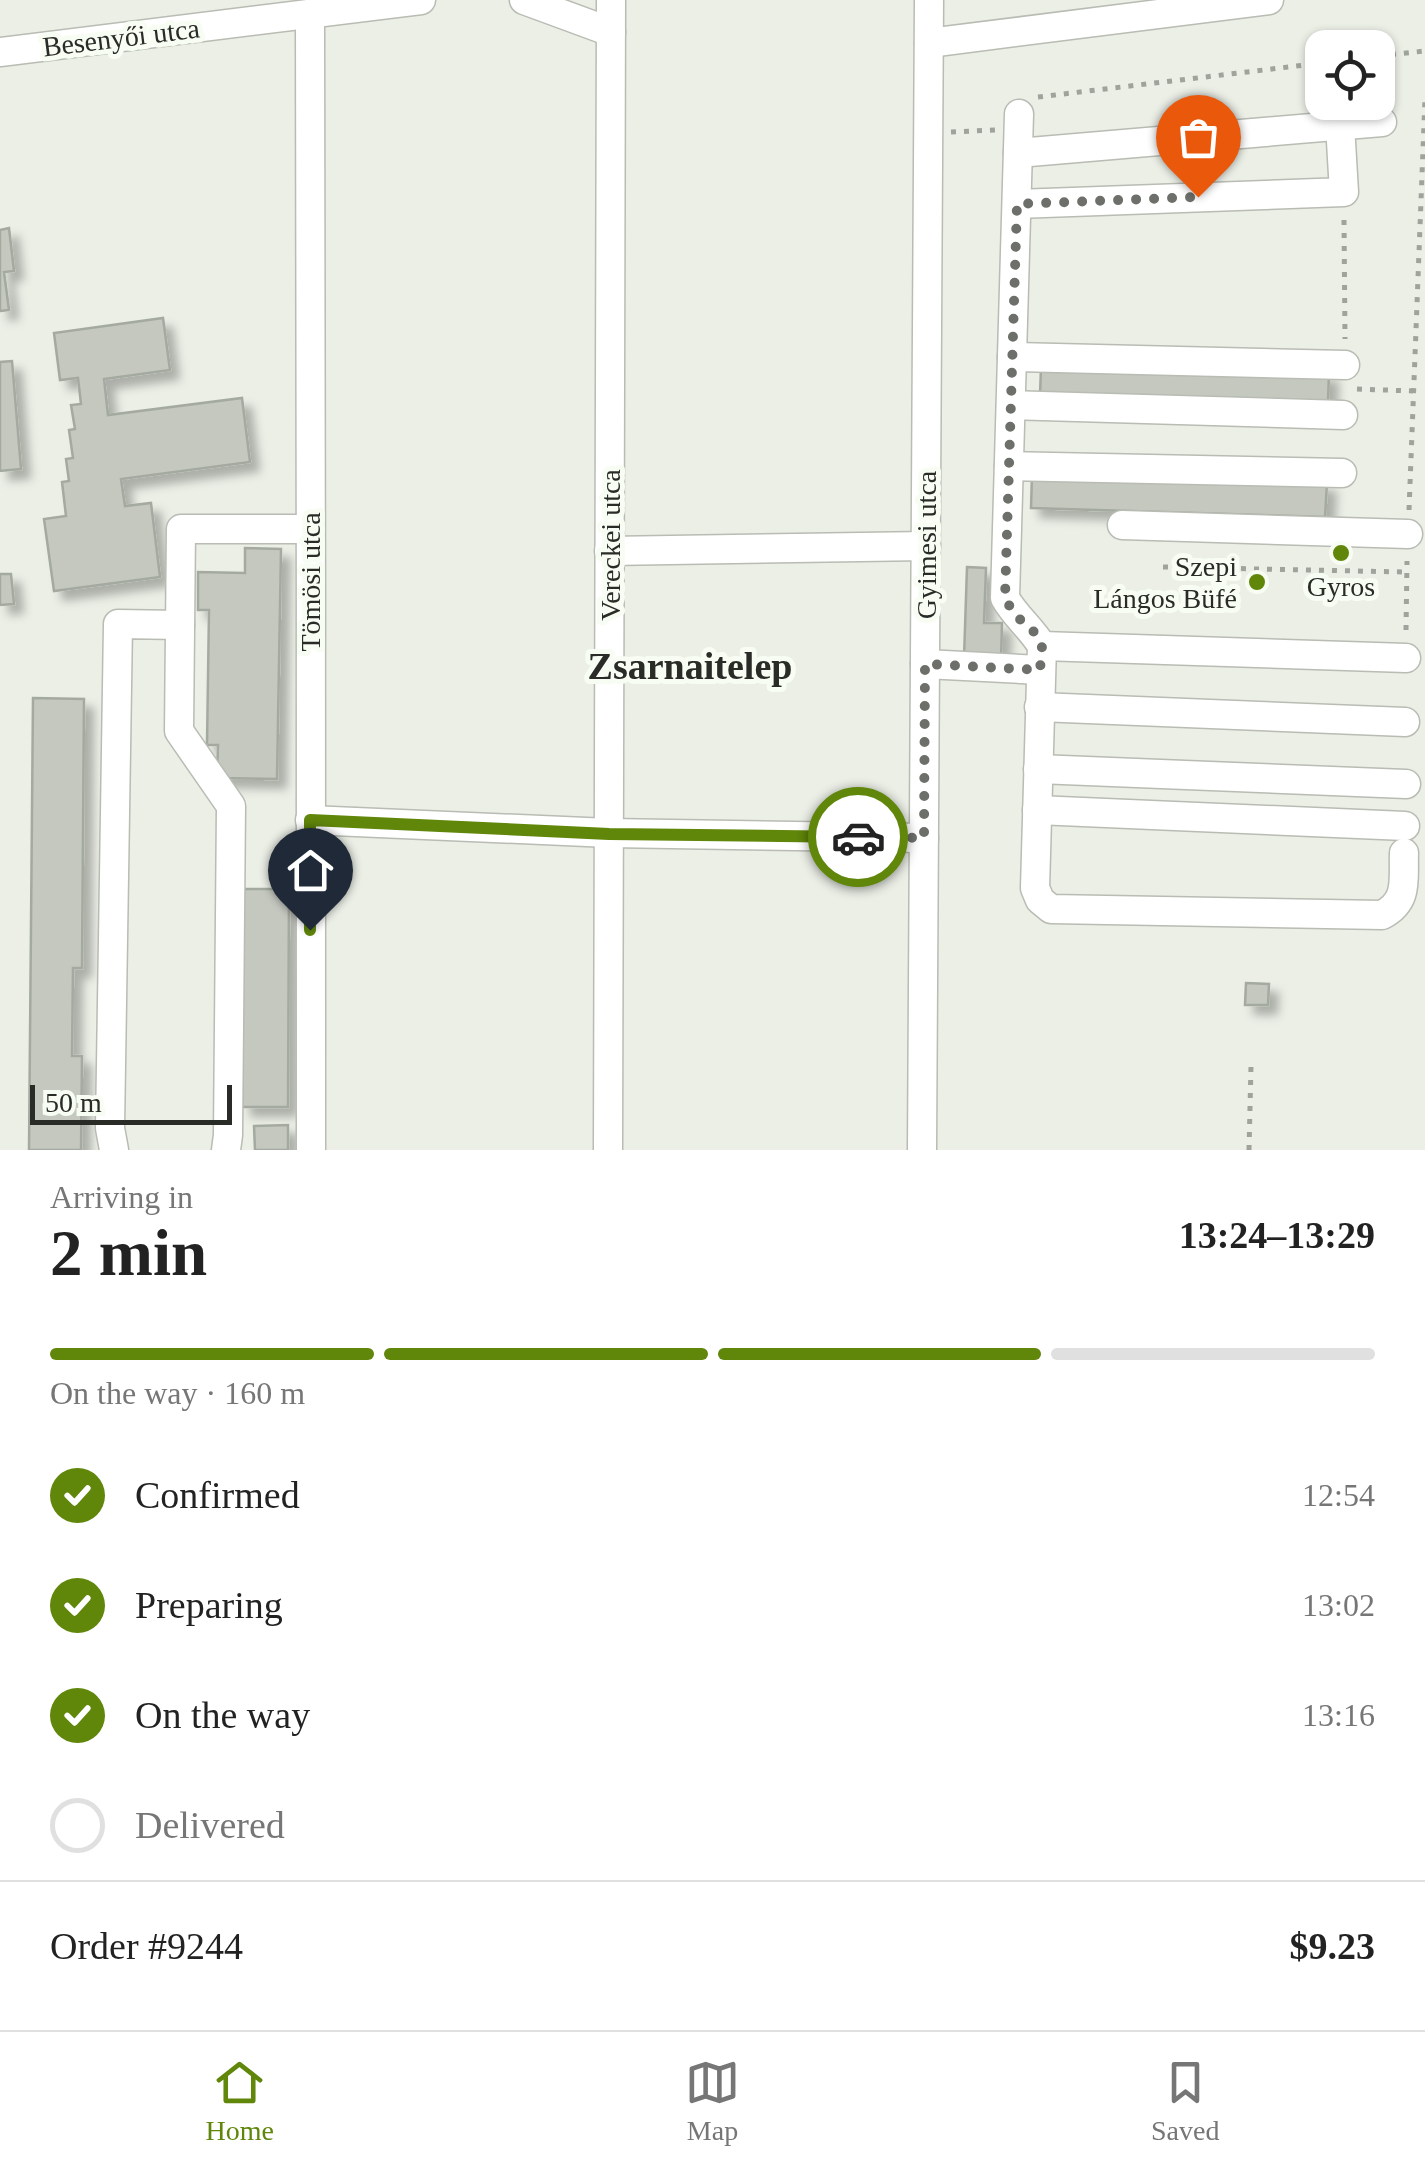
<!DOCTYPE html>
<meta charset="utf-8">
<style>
:root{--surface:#fff;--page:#f6f6f6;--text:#222;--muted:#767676;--line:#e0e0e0;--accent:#60860a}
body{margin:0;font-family:Georgia,serif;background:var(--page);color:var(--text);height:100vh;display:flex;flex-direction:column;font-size:38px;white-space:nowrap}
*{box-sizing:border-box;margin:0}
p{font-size:32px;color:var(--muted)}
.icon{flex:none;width:55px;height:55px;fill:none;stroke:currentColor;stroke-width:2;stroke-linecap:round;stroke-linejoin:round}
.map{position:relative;height:1150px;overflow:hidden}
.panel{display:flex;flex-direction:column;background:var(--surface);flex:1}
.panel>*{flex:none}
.fabs{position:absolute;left:1305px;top:30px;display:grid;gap:20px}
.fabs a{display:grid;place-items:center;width:90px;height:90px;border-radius:20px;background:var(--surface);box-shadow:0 2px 8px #0004;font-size:50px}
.scale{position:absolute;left:30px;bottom:25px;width:202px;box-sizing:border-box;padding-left:10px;border:5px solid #292b27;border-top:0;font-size:28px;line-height:35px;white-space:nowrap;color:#292b27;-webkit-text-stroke:8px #f8fdf3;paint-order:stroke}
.pin{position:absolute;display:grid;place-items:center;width:85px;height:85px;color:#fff;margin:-102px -42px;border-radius:50% 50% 50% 0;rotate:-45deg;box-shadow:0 0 10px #0007}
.pin .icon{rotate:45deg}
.courier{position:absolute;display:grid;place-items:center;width:100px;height:100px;margin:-50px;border:8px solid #60860a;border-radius:50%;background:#fff;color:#222;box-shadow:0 2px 12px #0007}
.head em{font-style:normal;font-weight:700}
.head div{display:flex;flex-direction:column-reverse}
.head{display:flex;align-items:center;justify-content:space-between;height:170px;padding:0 50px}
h1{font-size:65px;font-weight:700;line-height:75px}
.bar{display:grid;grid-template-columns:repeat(4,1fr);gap:15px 10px;align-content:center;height:120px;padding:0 50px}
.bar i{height:12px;border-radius:8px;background:var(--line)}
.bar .selected{background:var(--accent)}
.bar p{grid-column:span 4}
.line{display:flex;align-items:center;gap:25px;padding:0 50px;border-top:2px solid var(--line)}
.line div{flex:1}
ol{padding:0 50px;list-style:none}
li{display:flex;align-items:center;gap:30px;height:110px}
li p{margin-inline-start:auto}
li .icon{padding:10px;border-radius:50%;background:var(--accent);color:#fff;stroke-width:4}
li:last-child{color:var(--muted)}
li i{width:55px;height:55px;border:5px solid var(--line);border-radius:50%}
.tab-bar{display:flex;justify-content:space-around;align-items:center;height:140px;border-top:2px solid var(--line);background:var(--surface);font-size:28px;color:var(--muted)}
.tab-bar a{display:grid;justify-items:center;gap:5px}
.tab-bar .selected{color:var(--accent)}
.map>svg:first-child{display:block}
.building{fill:#c4c8bf;stroke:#a5aaa0;stroke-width:2.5;filter:url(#shadow)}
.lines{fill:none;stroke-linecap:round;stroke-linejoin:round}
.minor-casing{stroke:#b8bcb3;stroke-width:31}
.path{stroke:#a0a39c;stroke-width:5;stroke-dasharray:5 8;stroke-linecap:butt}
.minor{stroke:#fff;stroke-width:28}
.done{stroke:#6d706a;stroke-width:10;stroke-dasharray:0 18}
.route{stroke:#60860a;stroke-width:12}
.poi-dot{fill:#60860a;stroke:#f8fdf3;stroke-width:4}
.labels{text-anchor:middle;stroke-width:10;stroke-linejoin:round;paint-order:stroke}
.street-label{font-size:28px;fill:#292b27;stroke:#f8fdf3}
.poi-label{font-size:28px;fill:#292b27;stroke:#f8fdf3;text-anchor:end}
.district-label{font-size:38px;font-weight:bold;fill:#292b27;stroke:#f8fdf3}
</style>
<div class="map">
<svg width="1425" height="1150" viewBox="0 0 1425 1150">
<defs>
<filter id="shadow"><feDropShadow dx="9" dy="9" stdDeviation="5" flood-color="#0004"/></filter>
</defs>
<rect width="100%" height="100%" fill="#ebefe6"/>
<g class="building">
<polygon points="9,228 14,271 4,272 9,310 0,311 0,230"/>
<polygon points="163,318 170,370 104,379 108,415 242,398 250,462 121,479 125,506 151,503 160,577 54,591 44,519 66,516 62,482 69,481 66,459 73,458 69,430 75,429 71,405 81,404 78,378 60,380 54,333"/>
<polygon points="12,361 21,469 0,471 0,362"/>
<polygon points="1041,367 1329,373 1328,401 1040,395"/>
<polygon points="1032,474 1327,483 1325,517 1031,508"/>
<polygon points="245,548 281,549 277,779 217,778 218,745 207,745 209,610 198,610 198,572 245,573"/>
<polygon points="967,567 986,568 984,623 1002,623 1001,659 964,658"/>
<polygon points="0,574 11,574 14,604 0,605"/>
<polygon points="33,698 84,699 82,968 73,968 72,1056 82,1056 81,1150 29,1150"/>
<polygon points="243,889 289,889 288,1107 242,1107"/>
<polygon points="1246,983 1269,984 1268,1005 1245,1005"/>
<polygon points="288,1125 288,1150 255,1150 254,1126"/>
</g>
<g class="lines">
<g class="minor-casing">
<g id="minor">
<polyline points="524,0 611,32"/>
<path d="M310,14C312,393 310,771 311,1150"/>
<polyline points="929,43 1269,0"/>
<polyline points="0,52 421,0"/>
<path d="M1019,114L1005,598C1015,616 1031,628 1042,646L1035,888L1040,900L1051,909L1382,915C1409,901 1403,880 1404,853"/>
<polyline points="1018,153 1382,122"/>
<polyline points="1017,204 1344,192 1340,125"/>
<polyline points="1012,357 1345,365"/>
<polyline points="1011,405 1343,415"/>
<polyline points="1009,466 1342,473"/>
<polyline points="1122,525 1408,534"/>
<polyline points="609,551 926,546"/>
<polyline points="1042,646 1406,658"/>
<polyline points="925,664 1040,670"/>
<polyline points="1039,707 1405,722"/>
<polyline points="1038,769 1406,784"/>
<polyline points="1037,810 1405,826"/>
<polyline points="310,820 609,833 924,838"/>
<polyline points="114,1150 110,1128 118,624 180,625"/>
<polyline points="226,1150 228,1135 231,806 179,731 181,529 310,529"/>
<polyline points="608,1150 611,0"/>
<polyline points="922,1150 929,0"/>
</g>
</g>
<g class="path">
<polyline points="1378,56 1425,51"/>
<polyline points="1038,97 1322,63"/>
<polyline points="951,132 995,130"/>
<polyline points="1344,220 1345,339"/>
<polyline points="1357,389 1413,391"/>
<polyline points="1409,510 1425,98"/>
<polyline points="1163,567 1405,572"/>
<polyline points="1406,630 1407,561"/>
<polyline points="1249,1150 1251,1066"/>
</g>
<use href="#minor" class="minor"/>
</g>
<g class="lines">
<polyline class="done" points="858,837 924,838 925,664 1040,670 1042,646 1034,632 1014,614 1005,598 1017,204 1198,197"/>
<polyline class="route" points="310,930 310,820 609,834 858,837"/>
</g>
<g class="poi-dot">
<circle cx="1341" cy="553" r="10"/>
<circle cx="1257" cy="582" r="10"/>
</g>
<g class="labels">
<g class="street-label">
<text transform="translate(121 37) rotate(-7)" y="10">Besenyői utca</text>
<text transform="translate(610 545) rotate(-90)" y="10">Vereckei utca</text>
<text transform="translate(926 545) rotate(-90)" y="10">Gyimesi utca</text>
<text transform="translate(310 582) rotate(-90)" y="10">Tömösi utca</text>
</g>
<g class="poi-label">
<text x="1237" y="576">Szepi<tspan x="1237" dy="32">Lángos Büfé</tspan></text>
<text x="1341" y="596" text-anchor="middle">Gyros</text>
</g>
<g class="district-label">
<text x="690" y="679">Zsarnaitelep</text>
</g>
</g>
</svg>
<div class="fabs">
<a><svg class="icon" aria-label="locate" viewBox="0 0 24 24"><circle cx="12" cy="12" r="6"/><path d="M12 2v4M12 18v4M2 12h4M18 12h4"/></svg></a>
</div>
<div class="scale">50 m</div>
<div class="pin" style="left:1198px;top:197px;background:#ea580c"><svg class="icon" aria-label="bag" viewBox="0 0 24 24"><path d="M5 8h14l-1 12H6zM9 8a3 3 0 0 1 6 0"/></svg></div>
<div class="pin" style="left:310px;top:930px;background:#1f2937"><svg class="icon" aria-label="home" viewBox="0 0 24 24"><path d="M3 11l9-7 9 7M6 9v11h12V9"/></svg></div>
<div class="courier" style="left:858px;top:837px"><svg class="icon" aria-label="car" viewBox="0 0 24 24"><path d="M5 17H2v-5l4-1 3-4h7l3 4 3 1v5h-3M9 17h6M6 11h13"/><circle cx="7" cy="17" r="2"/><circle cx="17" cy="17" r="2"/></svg></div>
</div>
<section class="panel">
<div class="head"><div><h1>2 min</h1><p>Arriving in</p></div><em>13:24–13:29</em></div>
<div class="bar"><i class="selected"></i><i class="selected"></i><i class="selected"></i><i></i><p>On the way · 160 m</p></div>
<ol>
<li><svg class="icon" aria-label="check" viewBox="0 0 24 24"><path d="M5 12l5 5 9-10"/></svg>Confirmed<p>12:54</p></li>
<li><svg class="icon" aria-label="check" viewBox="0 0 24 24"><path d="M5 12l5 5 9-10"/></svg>Preparing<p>13:02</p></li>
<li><svg class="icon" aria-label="check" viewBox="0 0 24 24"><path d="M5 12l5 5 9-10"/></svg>On the way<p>13:16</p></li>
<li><i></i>Delivered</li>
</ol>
<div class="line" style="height:130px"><div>Order #9244</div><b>$9.23</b></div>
</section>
<nav class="tab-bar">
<a class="selected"><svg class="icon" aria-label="home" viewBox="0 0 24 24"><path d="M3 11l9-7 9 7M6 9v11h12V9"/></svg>Home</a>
<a><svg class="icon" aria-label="map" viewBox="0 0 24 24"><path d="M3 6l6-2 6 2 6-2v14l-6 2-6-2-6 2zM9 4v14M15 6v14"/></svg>Map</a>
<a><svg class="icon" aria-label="saved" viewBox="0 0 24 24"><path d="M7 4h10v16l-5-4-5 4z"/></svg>Saved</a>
</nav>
